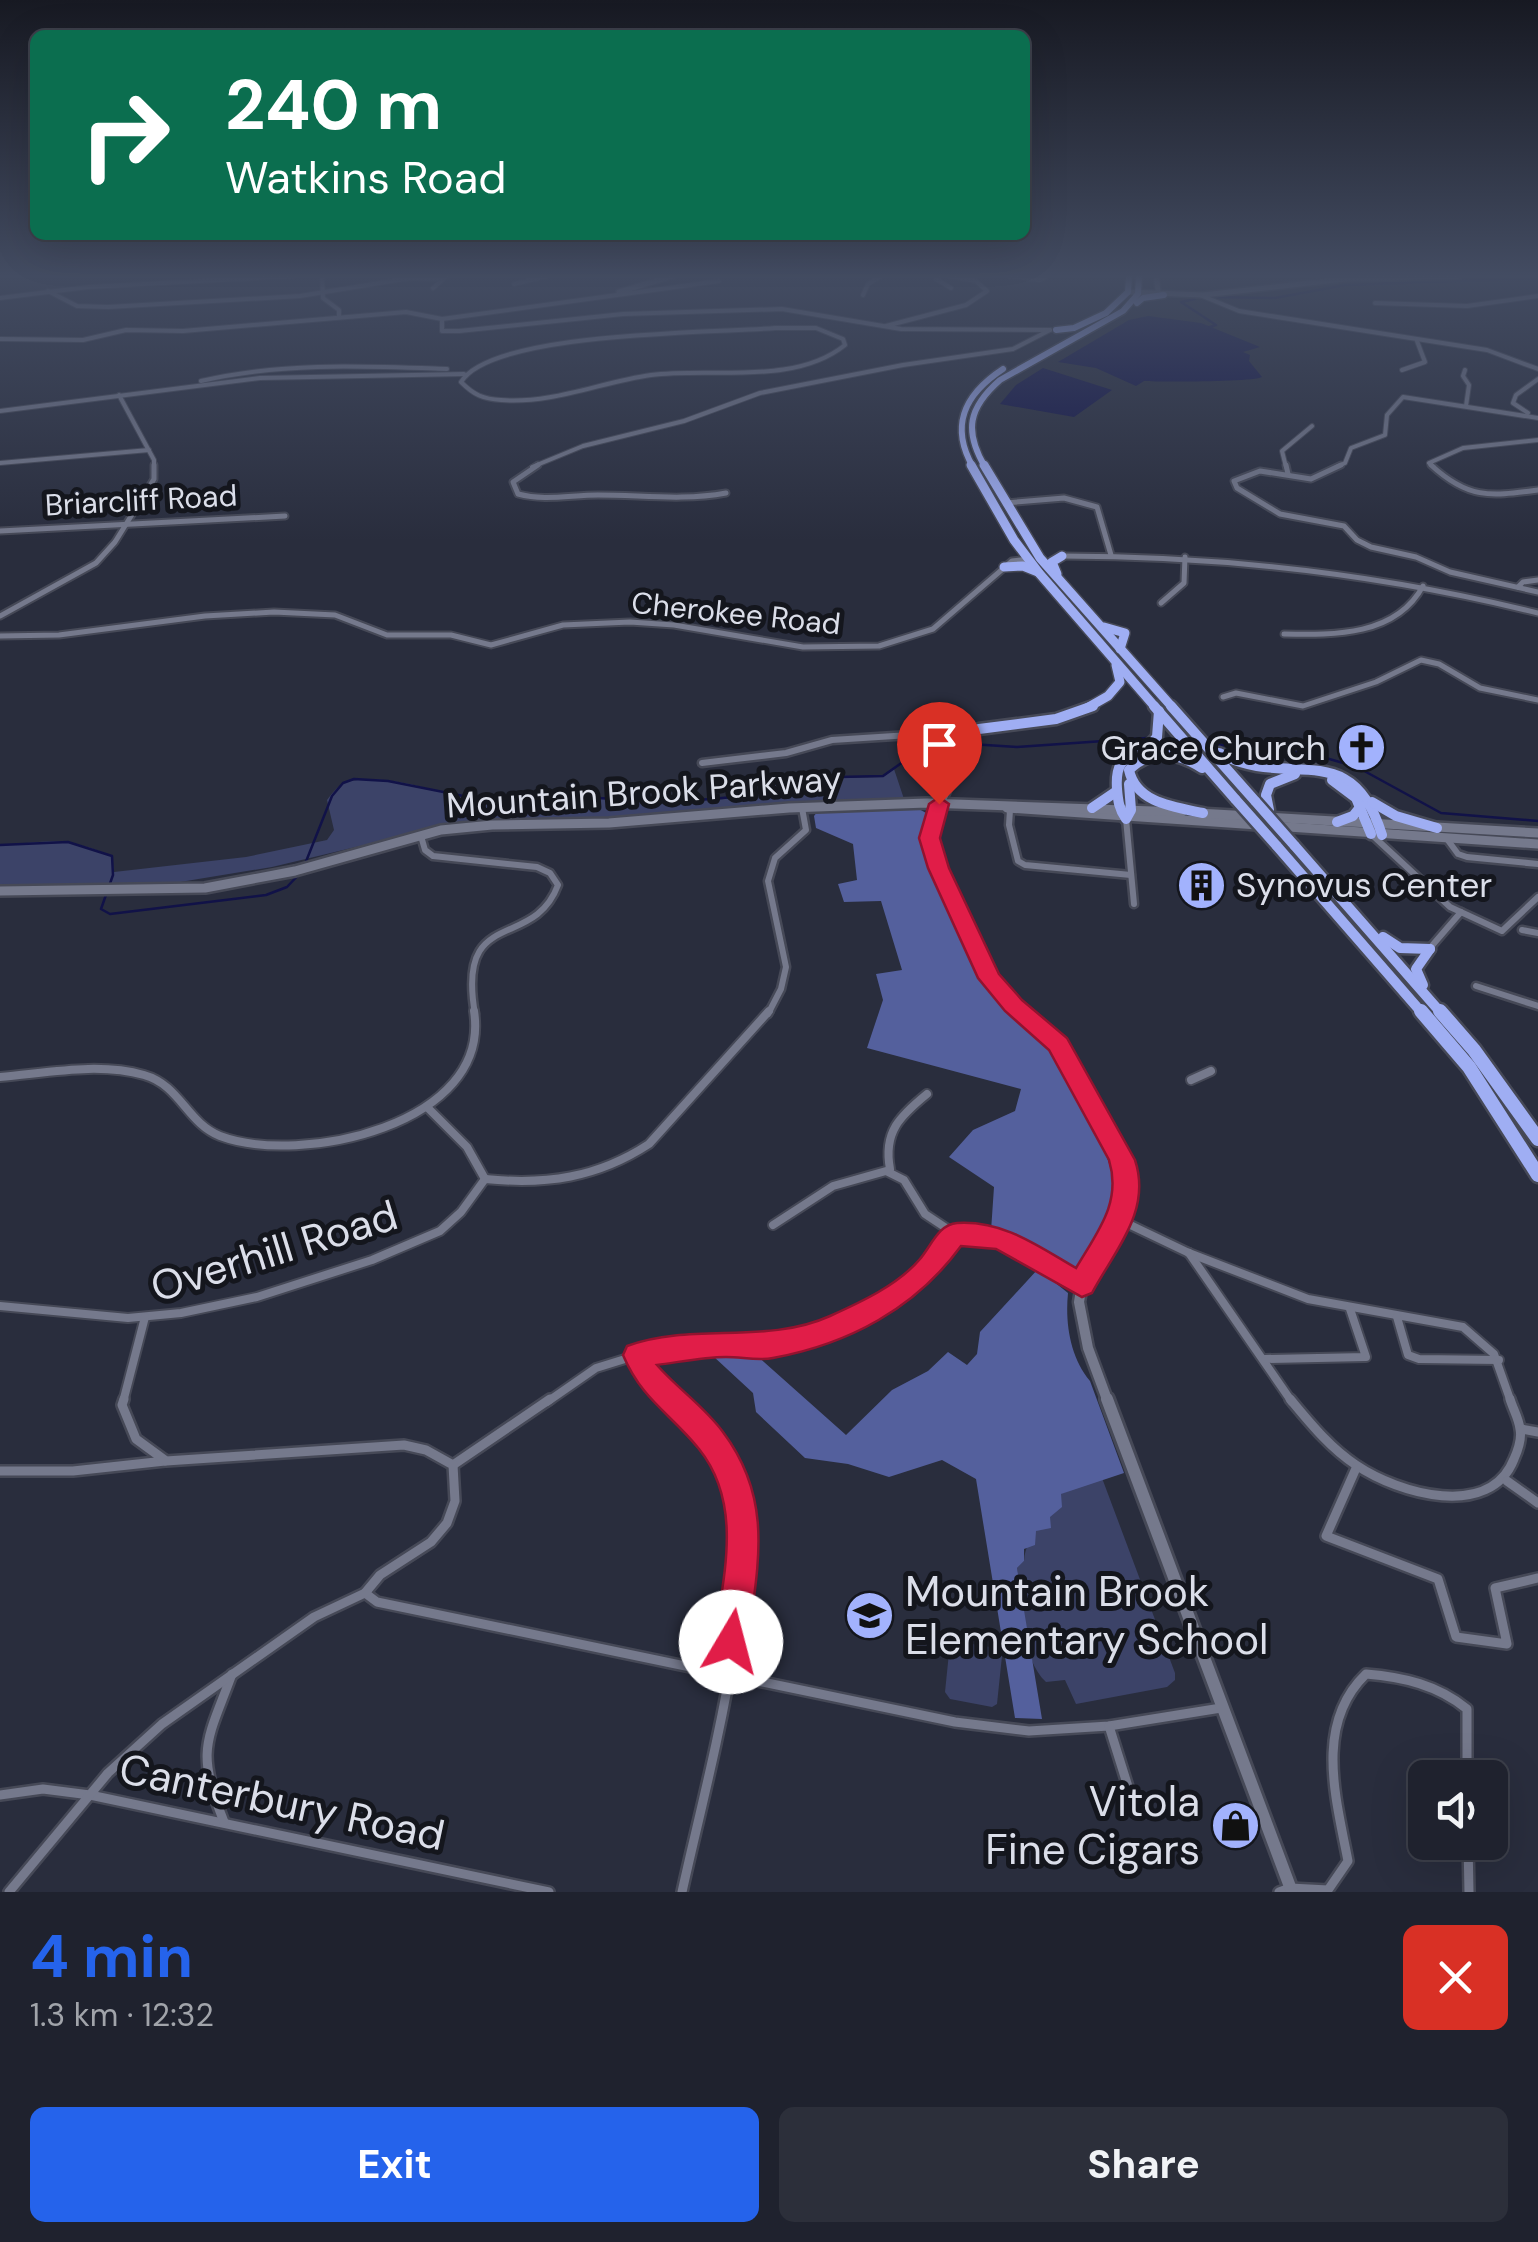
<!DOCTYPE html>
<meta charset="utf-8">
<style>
:root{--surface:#1f222e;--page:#2c2f3a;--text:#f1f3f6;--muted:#a1a4aa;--line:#3c3f4a;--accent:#2563eb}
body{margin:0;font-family:"DM Sans",sans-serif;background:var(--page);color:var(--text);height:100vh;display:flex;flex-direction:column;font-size:38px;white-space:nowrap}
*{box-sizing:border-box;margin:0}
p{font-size:32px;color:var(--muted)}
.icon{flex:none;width:55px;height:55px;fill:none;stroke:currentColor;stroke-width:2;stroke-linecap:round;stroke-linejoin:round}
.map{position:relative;height:1892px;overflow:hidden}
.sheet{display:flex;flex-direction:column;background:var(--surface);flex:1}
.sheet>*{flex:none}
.top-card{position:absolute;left:30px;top:30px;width:1000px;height:210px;border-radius:15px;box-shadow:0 10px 40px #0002,0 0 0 2px var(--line);background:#0b6e4f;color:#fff;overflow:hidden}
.controls{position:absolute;left:1408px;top:1760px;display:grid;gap:20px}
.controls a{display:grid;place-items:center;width:100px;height:100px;border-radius:15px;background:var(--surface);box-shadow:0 10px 40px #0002,0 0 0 2px var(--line);font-size:50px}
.pin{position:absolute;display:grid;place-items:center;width:85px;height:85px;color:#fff;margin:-102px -42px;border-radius:50% 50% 50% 0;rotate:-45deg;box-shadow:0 0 10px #0007}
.pin .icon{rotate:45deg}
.me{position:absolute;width:110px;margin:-55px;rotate:8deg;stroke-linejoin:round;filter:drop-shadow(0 0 8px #0008)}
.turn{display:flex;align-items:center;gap:35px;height:210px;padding:0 30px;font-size:45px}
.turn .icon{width:130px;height:130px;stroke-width:2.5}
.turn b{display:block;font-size:70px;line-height:85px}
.round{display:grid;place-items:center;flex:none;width:105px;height:105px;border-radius:15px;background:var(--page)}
.summary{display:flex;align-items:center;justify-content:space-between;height:170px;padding:0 30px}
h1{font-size:60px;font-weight:700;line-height:75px;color:var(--accent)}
.action{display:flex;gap:20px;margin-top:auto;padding:20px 30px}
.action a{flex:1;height:115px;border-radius:15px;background:var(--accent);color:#fff;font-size:40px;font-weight:700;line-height:115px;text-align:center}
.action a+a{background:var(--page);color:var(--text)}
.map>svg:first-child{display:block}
.green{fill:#3c4368}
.forest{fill:#54609d}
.water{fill:#111248}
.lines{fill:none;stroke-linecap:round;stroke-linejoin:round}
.stream{stroke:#111248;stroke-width:2.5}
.street-far4-casing{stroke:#464957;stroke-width:6}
.street-far3-casing{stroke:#464957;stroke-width:9}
.street-far2-casing{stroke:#464957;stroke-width:11}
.street-far1-casing{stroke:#464957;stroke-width:12}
.street-casing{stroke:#464957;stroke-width:14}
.secondary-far3-casing{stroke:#464957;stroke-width:8}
.secondary-far2-casing{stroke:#464957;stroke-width:14}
.secondary-far1-casing{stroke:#464957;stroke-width:15}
.secondary-casing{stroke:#464957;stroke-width:18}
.highway-far3-casing{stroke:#464957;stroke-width:9}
.highway-far2-casing{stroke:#464957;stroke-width:12}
.highway-far1-casing{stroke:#464957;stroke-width:15}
.highway-casing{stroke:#464957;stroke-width:19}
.street-far4{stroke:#75798c;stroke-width:4}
.street-far3{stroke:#75798c;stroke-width:5}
.street-far2{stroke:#75798c;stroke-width:6}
.street-far1{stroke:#75798c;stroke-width:8}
.street{stroke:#75798c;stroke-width:9}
.secondary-far3{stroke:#75798c;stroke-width:5}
.secondary-far2{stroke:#75798c;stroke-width:9}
.secondary-far1{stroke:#75798c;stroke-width:10}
.secondary{stroke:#75798c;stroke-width:12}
.highway-far3{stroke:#9faef3;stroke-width:6}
.highway-far2{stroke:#9faef3;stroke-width:9}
.highway-far1{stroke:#9faef3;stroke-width:10}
.highway{stroke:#9faef3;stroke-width:14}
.highway-bridge-casing{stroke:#464957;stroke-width:15;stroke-linecap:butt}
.highway-bridge{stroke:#9faef3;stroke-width:10}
.route{fill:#e11d48;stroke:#92132f;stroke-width:2.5}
.labels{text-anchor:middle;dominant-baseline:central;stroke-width:10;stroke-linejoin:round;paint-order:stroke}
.far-street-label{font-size:30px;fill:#dbdee9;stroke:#14161d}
.poi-label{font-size:35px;fill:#dbdee9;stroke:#14161d;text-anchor:end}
.street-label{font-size:35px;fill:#dbdee9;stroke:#14161d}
.near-street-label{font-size:42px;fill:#dbdee9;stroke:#14161d}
.near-poi-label{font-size:42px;fill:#dbdee9;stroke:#14161d;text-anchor:start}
</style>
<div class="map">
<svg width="1538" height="1892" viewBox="0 0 1538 1892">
<rect width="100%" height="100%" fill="#292d3d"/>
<!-- green -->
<g class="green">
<path d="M894,769L905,802L427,830L272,867L168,884L0,887V845C51,842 62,835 112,856L114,872L246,857L327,840L334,830L327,800C336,788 342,781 357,780C405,775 453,800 500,806C514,807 531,810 546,809C561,808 574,800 590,799C639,797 685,804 734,798L747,780L883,777Z"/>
<path d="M1102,1478L1175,1673V1680L1167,1687L1076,1704L1065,1680L1046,1682C1020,1658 1022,1602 1017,1568L1024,1561C1025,1536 1049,1519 1060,1494Z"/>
<path d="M955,1641L996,1648L1002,1656L997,1704L992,1707L950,1699L945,1692L950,1643Z"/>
</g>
<!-- forest -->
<g class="forest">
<path d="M874,808H917L928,814L923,833L925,849L979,975C996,1006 1024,1023 1049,1047C1071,1068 1117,1163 1114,1193C1112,1219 1088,1247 1076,1269L1065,1272L1023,1244L991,1231L994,1187L949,1157L973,1130L1015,1111L1021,1089L867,1048L883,1000L876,974L902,970L881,901L844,902L838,884L857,880L853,844L816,828L814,816L817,812Z"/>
<path d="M1038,1269L1068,1293C1065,1323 1070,1357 1090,1381L1124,1473L1061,1494L1062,1507L1050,1517L1051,1528L1036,1531L1035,1545L1024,1549V1561L1017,1568L1042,1719L1015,1718L976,1479L942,1460L889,1477L848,1464L805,1458L756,1412L753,1393L713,1356L754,1353L846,1435L892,1390L928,1371L948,1352L967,1365L977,1354L980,1332Z"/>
</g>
<!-- water -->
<g class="water">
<path d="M1148,316L1201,323L1260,347L1243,352L1250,355L1249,361L1262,377C1254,382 1159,382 1144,381L1136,386L1096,368L1058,362L1129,320Z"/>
<path d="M1043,368L1112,390L1074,417L1000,404L1016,385Z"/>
</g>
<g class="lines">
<!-- stream -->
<g class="stream">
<path d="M1212,297L1275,298L1345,285L1538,278"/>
<path d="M1195,299L1181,302L1216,325L1210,327"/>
<path d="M1161,739L1177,741"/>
<path d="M970,744L1017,747L1147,738"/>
<path d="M1213,744L1312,754L1357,767L1441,813L1538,821"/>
<path d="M0,845L68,842L112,856L113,875L101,909L110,914L266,895L287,887L302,871"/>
<path d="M305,864L332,796L343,783L354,779L388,781L529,809L597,798L674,802L734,797L746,779L883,776L917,752L959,744"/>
</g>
<defs>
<g id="street-far4">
<path d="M322,276L323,298L339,310V317"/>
<path d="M939,276L936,279L951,288"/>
<path d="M1009,276L1040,280L1047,276"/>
<path d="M514,284L547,276"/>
<path d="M433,288L447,276"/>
<path d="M48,291L77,306L108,307L300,296L410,278L443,279"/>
<path d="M863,295L868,284L881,276"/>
<path d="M1200,295L1239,311L1487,350L1538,369"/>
<path d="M0,298L88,287L294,276"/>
<path d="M1375,303L1467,306L1538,296"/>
<path d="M442,319V331H459L623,314L782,309L901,329L1050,330"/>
<path d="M886,326L966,305L987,291L976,281L949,276"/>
<path d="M775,328H816L843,339L845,345C794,386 712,367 651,375C601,382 553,404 501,400C483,399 474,395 461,382C492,331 715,333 775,328Z"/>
<path d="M0,339L83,340L126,330L183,331L406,312L442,319L719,281"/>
<path d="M1402,370L1425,362L1417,341"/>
<path d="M1465,370L1463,376L1469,385L1466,406"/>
<path d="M201,381C283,362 363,366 447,369"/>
<path d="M119,395L154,460V467"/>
<path d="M0,411L260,378L464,374"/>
<path d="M1528,413L1513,403L1516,395L1538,379"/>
<path d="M0,463L149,450"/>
<path d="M532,467L583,446L684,421L760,393L903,365L1013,349L1050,330"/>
<path d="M1286,467L1282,451L1312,426"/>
<path d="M1336,467L1345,463L1351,448L1385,435L1387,415L1403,397L1538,418"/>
<path d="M1434,467L1429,463L1463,448L1538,440"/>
</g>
<g id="street-far3">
<path d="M538,465L513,482L518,494C544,501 571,495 598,495C642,495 683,501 726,493"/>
<path d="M1286,465L1288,474"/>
<path d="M1341,465L1311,479L1260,471L1234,481L1237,488L1280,514L1344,526L1357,540L1371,547L1416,557L1450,572L1538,592"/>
<path d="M1431,465C1469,500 1491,496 1538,490"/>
<path d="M1005,503L1064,498L1097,507L1111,555"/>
<path d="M0,531L285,516"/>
<path d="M1062,556C1224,556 1380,574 1538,613"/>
<path d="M1518,587L1523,582L1538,580"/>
<path d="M1161,603L1184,583L1185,557"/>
<path d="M0,616L96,563L115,542L154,479V465"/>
<path d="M1284,634C1335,635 1396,636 1423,586"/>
<path d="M0,636L59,635L205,616L274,612L335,615L387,635H451L491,645L563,625L630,622L674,625L803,647L879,646L933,629L1012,561L1028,559"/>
<path d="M1223,697L1236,693L1303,706L1376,682L1421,660L1439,664L1480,688L1538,700"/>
</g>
<g id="street-far2">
<path d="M702,763L786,753L832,740L972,731"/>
<path d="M1010,810L1009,825L1018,861L1025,865L1131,875"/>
<path d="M1126,819L1134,904"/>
<path d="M1371,834L1450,907L1502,931L1538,897"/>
<path d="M421,836L425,850L433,856L537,867L550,873L558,885C533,952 456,905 475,1014"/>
<path d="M1447,839L1458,854L1467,857L1538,864"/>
<path d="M1522,930L1538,933"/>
<path d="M1430,948L1461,912"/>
<path d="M1476,986L1538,1006"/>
<path d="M768,1014L781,989L786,967L768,881L775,858L806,830L802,808"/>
</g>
<g id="street-far1">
<path d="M0,1077C47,1073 98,1062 144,1075C180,1085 187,1123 220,1136C300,1166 492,1125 474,1011"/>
<path d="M1191,1080L1211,1071"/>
<path d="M428,1108L467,1147L485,1179"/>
<path d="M890,1169C883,1132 900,1116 927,1094"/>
<path d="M485,1179C546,1185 597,1178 649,1144L769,1011"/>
<path d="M1122,1221L1189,1253"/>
<path d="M773,1225L833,1186L886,1171L904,1180L925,1214L955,1234"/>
<path d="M1189,1253L1308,1299L1463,1327L1494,1354L1511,1402"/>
<path d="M1189,1253L1292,1402"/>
<path d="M0,1306L128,1318L181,1313L257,1297L372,1260L440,1231L461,1212L485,1179"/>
<path d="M1397,1317L1408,1355L1419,1359L1499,1360"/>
<path d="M638,1355L653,1380L673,1402"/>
<path d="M1265,1359L1366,1357L1350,1309"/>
<path d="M123,1402L145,1317"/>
<path d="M547,1402L596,1368L638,1355L723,1344L770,1346L834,1328L904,1291L928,1270L955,1234L1000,1238L1081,1285"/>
</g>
<g id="street">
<path d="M670,1399C696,1423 725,1448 736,1483C764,1579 704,1790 682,1892"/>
<path d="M1290,1399C1310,1423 1330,1448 1356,1465C1399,1494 1490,1520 1514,1459C1518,1450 1522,1438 1520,1429C1519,1419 1513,1409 1510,1399"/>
<path d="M1521,1429L1538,1432"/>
<path d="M453,1465L550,1399"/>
<path d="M1357,1466L1326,1536L1438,1579L1456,1637L1507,1644L1495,1588L1538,1578"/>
<path d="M0,1471H73L165,1461"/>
<path d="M1507,1481L1538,1503"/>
<path d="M365,1593L377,1602L955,1722L1029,1731L1109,1726L1221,1708"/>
<path d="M1109,1726L1130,1793"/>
<path d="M0,1795L43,1789L90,1795L549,1892"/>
<path d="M224,1822C195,1749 207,1742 232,1674"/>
<path d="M1468,1842L1469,1892"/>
<path d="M9,1892L108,1773L162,1724L314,1617L365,1593L380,1575L431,1542L447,1523L455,1501L453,1465L426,1450L404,1445L166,1461L136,1439L122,1405L124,1399"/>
<path d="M1279,1892L1290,1888L1328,1890L1348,1861C1336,1798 1314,1724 1366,1674C1403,1677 1438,1685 1467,1709V1778"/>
</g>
<g id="secondary-far3">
<path d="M1156,276L1158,290"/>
<path d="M619,292L672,276"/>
<path d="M1128,292L1203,295L1344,279L1459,276"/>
</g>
<g id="secondary-far2">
<path d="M979,729L967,737L930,829L938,868L989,978L1022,1014"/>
<path d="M1007,808L1538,844"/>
<path d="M1198,813L1538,833"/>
<path d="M0,891L205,888L295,871L441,830L492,825L609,823L789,808L927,803L1182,812"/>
</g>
<path id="secondary-far1" d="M1019,1011L1058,1044L1122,1160L1125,1204L1082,1284L1079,1302L1088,1348L1108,1402"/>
<path id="secondary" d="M1107,1399L1292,1892"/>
<g id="highway-far3">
<path d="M1137,303L1143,298L1164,295"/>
<path d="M1107,312L1128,292L1129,276"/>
<path d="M1056,330L1074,328L1106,313"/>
<path d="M973,467C949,425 965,394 1003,369"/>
<path d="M985,467C964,431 968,408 1000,380L1123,311L1138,294L1139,276"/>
</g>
<g id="highway-far2">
<path d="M971,465L1014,540L1039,573L1156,708"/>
<path d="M984,465L1040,558L1173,708"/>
<path d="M1004,567L1023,566L1038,572"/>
<path d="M1057,574L1052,562L1062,556"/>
<path d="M1104,627L1125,633L1120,649"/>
<path d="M1087,708L1108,696L1120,682L1116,665"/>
</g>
<g id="highway-far1">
<path d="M1154,706L1236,800"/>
<path d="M1171,706L1256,802"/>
<path d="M979,729L1056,719L1093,706"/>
<path d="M1219,753C1288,791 1351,734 1382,835"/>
<path d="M1202,768C1177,752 1151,748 1129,770C1136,803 1174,807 1203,813"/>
<path d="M1332,780L1356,798L1371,834"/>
<path d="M1129,784L1131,810L1126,819C1119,809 1118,801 1117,789C1114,748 1138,761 1157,737L1159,711"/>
<path d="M1372,802L1396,816L1437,828"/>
<path d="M1092,808L1117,791"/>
<path d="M1269,810L1266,795L1270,784L1295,774"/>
<path d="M1337,822L1353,816L1361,806"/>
<path d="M1276,845L1423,1014"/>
<path d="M1294,845L1442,1014"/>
<path d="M1383,937L1400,948L1430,949"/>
<path d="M1423,985L1416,969L1430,949"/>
</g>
<g id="highway">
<path d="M1421,1011L1469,1067L1538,1175"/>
<path d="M1440,1011L1474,1050L1538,1139"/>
</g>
</defs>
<!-- street-far4 casing -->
<use href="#street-far4" class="street-far4-casing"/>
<!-- street-far3 casing -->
<use href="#street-far3" class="street-far3-casing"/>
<!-- street-far2 casing -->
<use href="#street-far2" class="street-far2-casing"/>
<!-- street-far1 casing -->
<use href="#street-far1" class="street-far1-casing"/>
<!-- street casing -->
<use href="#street" class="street-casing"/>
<!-- secondary-far3 casing -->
<use href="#secondary-far3" class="secondary-far3-casing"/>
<!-- secondary-far2 casing -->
<use href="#secondary-far2" class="secondary-far2-casing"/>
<!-- secondary-far1 casing -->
<use href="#secondary-far1" class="secondary-far1-casing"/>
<!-- secondary casing -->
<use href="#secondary" class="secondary-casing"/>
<!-- highway-far3 casing -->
<use href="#highway-far3" class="highway-far3-casing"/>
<!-- highway-far2 casing -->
<use href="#highway-far2" class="highway-far2-casing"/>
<!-- highway-far1 casing -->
<use href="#highway-far1" class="highway-far1-casing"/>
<!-- highway casing -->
<use href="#highway" class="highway-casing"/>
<!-- street-far4 -->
<use href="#street-far4" class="street-far4"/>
<!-- street-far3 -->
<use href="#street-far3" class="street-far3"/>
<!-- street-far2 -->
<use href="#street-far2" class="street-far2"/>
<!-- street-far1 -->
<use href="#street-far1" class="street-far1"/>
<!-- street -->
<use href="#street" class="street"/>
<!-- secondary-far3 -->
<use href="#secondary-far3" class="secondary-far3"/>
<!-- secondary-far2 -->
<use href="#secondary-far2" class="secondary-far2"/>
<!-- secondary-far1 -->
<use href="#secondary-far1" class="secondary-far1"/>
<!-- secondary -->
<use href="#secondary" class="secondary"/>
<!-- highway-far3 -->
<use href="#highway-far3" class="highway-far3"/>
<!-- highway-far2 -->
<use href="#highway-far2" class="highway-far2"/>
<!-- highway-far1 -->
<use href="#highway-far1" class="highway-far1"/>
<!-- highway -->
<use href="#highway" class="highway"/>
<defs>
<g id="highway-bridge">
<path d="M1236,800L1276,845"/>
<path d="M1256,802L1294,845"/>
</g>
</defs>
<!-- highway-bridge casing -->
<use href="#highway-bridge" class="highway-bridge-casing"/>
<!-- highway-bridge -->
<use href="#highway-bridge" class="highway-bridge"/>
</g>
<!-- sky -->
<linearGradient id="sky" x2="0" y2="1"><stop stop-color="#171922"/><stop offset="0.51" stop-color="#434c62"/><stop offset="1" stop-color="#434c62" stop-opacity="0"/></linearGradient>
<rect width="1538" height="541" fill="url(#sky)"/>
<!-- route -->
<path class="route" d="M939,797L949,804L940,838L949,868L999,974L1022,1000L1067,1038L1135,1160C1152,1211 1115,1250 1092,1293L1082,1297L996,1249L961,1246C916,1308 849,1344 773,1358C758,1361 742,1357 726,1357C704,1357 680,1362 657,1365C677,1388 705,1407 723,1432C774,1500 758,1564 748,1642L743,1654L731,1659L719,1654L714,1642C723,1578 744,1505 699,1449C670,1413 642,1400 623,1355L627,1346C693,1322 766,1345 830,1316C861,1302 898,1285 920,1259C931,1246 939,1224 957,1223C1003,1220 1038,1246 1076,1268C1097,1232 1122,1203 1109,1160L1049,1050L1005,1011L978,978L928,868L919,838L929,804Z"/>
<!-- icons -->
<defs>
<symbol id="church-disc" viewBox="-11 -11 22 22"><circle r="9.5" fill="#a2b2fd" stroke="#14161d"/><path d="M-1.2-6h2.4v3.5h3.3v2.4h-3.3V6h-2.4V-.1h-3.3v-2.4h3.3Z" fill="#111"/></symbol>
<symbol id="building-disc" viewBox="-11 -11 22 22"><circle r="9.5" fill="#a2b2fd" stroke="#14161d"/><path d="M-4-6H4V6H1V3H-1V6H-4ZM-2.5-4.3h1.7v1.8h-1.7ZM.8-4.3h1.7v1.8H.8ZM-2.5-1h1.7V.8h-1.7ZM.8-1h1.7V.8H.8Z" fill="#111"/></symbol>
<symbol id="school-disc" viewBox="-11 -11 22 22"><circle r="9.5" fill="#a2b2fd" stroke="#14161d"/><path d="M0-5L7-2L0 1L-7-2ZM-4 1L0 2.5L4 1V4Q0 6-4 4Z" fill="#111"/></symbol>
<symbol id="shop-disc" viewBox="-11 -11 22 22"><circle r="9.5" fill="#a2b2fd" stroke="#14161d"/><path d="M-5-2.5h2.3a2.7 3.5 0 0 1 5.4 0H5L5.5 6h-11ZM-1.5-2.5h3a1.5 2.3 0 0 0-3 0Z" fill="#111"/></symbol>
</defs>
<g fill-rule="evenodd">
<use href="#church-disc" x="1334" y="720" width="55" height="55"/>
<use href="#building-disc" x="1174" y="858" width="55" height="55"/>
<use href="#school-disc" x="842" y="1588" width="55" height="55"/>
<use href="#shop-disc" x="1208" y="1798" width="55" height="55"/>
</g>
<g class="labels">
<!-- far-street labels -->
<g class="far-street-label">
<text transform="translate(141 500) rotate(-3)">Briarcliff Road</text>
<text transform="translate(736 613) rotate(6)">Cherokee Road</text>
</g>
<!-- poi labels -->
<g class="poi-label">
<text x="1326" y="748">Grace Church</text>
<text x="1236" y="885" text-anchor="start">Synovus Center</text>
</g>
<!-- street labels -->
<g class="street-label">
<text transform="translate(644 792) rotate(-4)">Mountain Brook Parkway</text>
</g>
<!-- near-street labels -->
<g class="near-street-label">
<text transform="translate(274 1251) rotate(-17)">Overhill Road</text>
<text transform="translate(282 1802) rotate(12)">Canterbury Road</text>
</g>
<!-- near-poi labels -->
<g class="near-poi-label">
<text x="905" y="1591">Mountain Brook<tspan x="905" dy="48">Elementary School</tspan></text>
<text x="1200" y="1801" text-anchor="end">Vitola<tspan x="1200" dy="48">Fine Cigars</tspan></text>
</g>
</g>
</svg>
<div class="controls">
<a><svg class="icon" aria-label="sound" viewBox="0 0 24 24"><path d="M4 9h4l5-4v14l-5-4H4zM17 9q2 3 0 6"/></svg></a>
</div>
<div class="pin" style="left:939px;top:804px;background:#d93025"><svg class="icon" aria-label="arrive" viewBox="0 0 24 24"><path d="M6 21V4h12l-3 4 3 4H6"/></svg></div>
<svg class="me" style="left:731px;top:1642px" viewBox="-20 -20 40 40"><circle r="19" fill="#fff"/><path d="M0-13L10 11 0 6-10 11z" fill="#e11d48"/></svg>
<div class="top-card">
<div class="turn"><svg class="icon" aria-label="right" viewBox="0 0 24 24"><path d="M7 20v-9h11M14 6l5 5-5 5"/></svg><div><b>240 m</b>Watkins Road</div></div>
</div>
</div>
<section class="sheet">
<div class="summary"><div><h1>4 min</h1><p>1.3 km · 12:32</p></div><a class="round" style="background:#d93025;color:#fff"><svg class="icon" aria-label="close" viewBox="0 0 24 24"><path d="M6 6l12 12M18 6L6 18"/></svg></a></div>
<div class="action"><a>Exit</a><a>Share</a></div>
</section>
